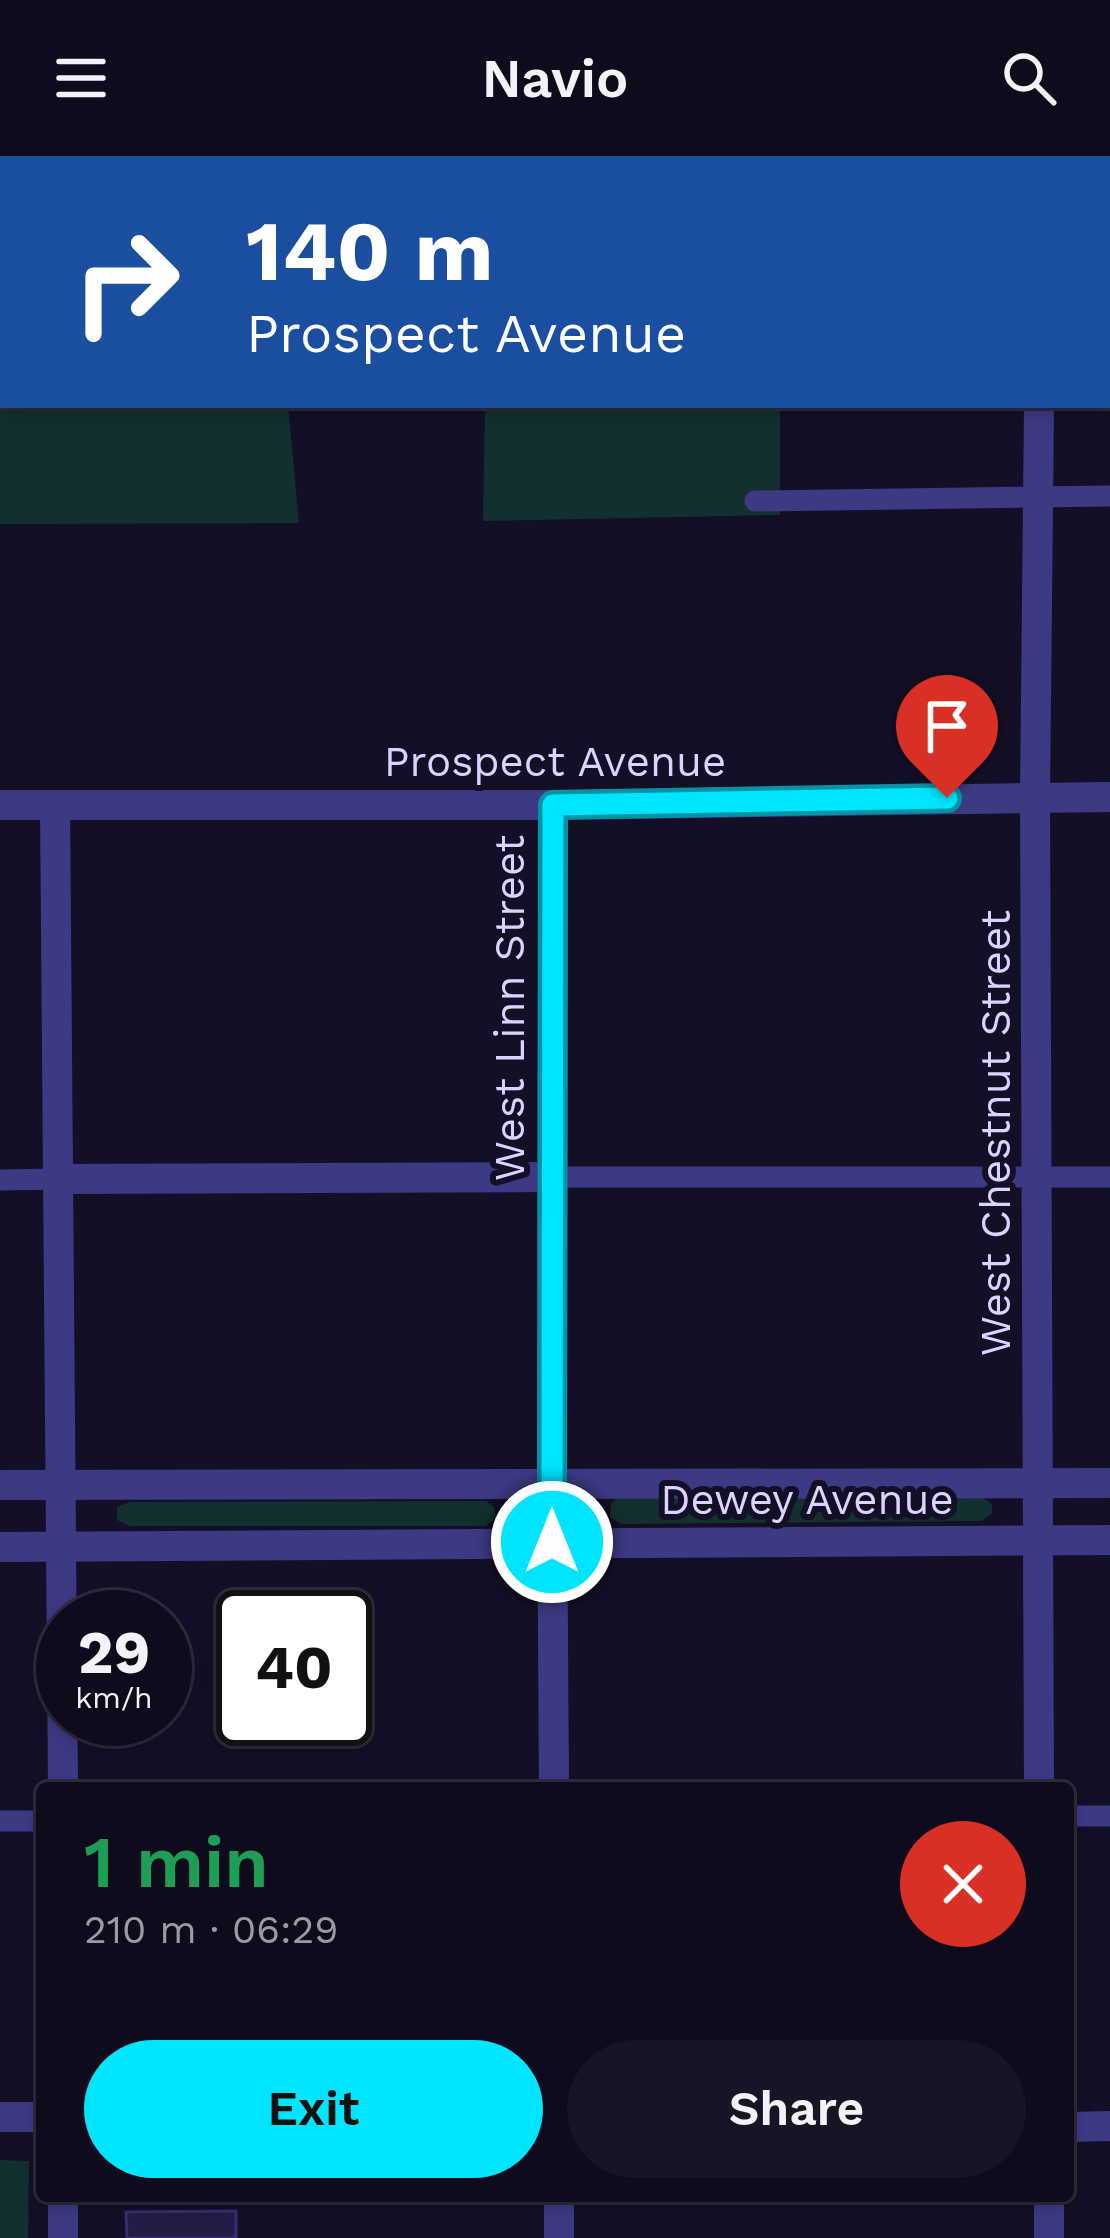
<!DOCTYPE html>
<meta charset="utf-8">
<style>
:root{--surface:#0e0b1c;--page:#171425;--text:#f1f3f6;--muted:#9b9ba3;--line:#2e2b3b;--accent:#00e5ff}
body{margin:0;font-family:"Work Sans",sans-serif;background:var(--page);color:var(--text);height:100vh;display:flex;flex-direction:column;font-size:45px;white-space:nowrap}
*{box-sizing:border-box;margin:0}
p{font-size:39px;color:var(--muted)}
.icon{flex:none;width:66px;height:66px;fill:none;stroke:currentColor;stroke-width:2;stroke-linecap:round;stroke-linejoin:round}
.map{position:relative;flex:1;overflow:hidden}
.side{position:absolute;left:36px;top:1626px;width:1038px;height:420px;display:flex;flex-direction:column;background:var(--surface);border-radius:12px;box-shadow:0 6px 18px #0003,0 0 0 3px var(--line)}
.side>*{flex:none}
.top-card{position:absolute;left:0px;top:0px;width:1110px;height:252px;box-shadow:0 6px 18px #0003,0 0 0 3px var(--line);background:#1a4fa0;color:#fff;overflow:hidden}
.speed{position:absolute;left:36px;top:1434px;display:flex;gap:24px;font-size:60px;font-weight:700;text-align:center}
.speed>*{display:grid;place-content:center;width:156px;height:156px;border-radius:50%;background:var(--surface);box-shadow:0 6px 18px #0003,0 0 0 3px var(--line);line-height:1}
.speed small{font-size:30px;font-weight:400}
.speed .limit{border:6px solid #111;border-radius:18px;background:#fff;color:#111}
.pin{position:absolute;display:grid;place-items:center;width:102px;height:102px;color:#fff;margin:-123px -51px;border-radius:50% 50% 50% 0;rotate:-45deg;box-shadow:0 0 12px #0007}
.pin .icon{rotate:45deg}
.me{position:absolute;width:132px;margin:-66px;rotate:0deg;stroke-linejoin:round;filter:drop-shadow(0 0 9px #0008)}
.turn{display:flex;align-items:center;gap:42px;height:252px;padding:0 48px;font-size:54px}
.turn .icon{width:156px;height:156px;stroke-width:2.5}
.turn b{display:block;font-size:84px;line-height:102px}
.round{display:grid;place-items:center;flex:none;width:126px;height:126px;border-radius:63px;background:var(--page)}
.head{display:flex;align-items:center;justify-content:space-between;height:204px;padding:0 48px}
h1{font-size:72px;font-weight:600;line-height:90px;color:#1e9e55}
.action{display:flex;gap:24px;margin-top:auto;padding:24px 48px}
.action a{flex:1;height:138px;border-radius:72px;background:var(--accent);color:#111;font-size:48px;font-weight:600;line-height:138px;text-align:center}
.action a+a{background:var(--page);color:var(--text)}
header{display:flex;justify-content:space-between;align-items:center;height:156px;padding:0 48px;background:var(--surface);font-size:54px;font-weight:600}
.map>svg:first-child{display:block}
.green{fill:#12302f}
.building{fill:#241b47;stroke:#3b2d73;stroke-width:3}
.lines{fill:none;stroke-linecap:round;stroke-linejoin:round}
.service{stroke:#3d3a85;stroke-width:21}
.minor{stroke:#3d3a85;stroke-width:30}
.tertiary{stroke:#3d3a85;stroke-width:30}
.route-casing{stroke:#0095a6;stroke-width:30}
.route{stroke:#00e5ff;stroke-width:21}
.labels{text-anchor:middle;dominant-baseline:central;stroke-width:12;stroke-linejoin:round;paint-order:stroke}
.street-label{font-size:42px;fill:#d9d4ff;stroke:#130f26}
</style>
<header><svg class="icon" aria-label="menu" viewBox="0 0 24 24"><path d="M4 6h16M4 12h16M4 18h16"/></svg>Navio<svg class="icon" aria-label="search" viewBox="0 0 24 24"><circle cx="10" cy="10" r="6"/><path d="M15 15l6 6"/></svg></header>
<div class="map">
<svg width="1110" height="2082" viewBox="0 0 1110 2082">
<rect width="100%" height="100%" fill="#130f26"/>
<!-- green -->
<g class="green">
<path d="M0,0H601V3H3V249H288L299,367L0,368Z"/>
<path d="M485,249H780V359L483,365Z"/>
<path d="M619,1340H981L992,1348V1357L982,1365L621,1368L610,1361L611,1348Z"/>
<path d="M486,1345L494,1351L496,1362L486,1370H129L117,1364V1351L130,1346Z"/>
<path d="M0,2004L29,2005L28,2082H0Z"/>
</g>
<!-- building -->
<path class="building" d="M236,2055V2082H127L126,2056Z"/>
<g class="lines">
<!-- service -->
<g class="service">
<path d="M755,345L1110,340"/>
<path d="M549,1021H1110"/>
<path d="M0,1024L59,1023"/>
<path d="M1068,1660H1110"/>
<path d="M0,1665H42"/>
</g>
<!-- minor -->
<g class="minor">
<path d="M1039,0V3"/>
<path d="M1107,39H1110"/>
<path d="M0,649H553L1110,641"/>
<path d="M55,649L63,1632"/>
<path d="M59,1023L549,1021"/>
<path d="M552,1328L553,649"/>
<path d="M1039,1632L1035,640L1039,249"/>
<path d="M0,1961H42"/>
<path d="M1068,1971L1110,1970"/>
<path d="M63,2040V2082"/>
<path d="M1049,2082V2040"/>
</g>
<!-- tertiary -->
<g class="tertiary">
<path d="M552,1328L554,1632"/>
<path d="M0,1329L1110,1327"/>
<path d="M0,1391L1110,1384"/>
<path d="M559,2040V2082"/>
</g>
</g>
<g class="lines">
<defs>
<path id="route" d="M552,1386L553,649L947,642"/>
</defs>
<!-- route casing -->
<use href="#route" class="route-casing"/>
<!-- route -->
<use href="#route" class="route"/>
</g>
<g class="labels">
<!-- street labels -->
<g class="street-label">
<text x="555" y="605">Prospect Avenue</text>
<text transform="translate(509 852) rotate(-90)">West Linn Street</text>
<text transform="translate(995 977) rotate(-90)">West Chestnut Street</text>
<text x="807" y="1343">Dewey Avenue</text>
</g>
</g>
</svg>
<div class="speed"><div>29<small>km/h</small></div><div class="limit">40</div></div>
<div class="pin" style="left:947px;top:642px;background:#d93025"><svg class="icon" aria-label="arrive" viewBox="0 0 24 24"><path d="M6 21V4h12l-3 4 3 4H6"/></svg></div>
<svg class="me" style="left:552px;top:1386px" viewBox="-20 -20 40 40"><circle r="17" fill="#00e5ff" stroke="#fff" stroke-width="3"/><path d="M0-11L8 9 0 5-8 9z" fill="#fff"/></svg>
<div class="top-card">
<div class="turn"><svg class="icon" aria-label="right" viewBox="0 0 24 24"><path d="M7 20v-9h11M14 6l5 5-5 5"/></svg><div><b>140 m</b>Prospect Avenue</div></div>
</div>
<section class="side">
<div class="head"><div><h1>1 min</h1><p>210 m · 06:29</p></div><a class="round" style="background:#d93025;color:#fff"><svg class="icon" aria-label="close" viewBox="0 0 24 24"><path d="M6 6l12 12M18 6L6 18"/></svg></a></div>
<div class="action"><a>Exit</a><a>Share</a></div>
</section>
</div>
